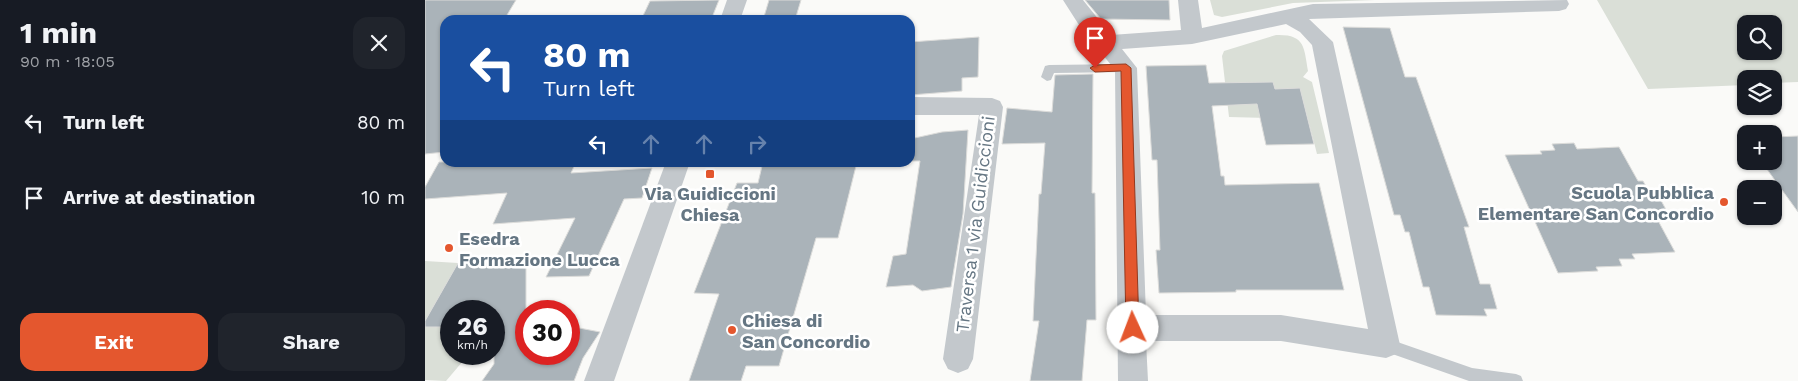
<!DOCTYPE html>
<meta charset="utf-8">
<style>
:root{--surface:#171b24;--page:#20242c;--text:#f1f3f6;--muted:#9ea1a6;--accent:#e4572e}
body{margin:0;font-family:"Work Sans",sans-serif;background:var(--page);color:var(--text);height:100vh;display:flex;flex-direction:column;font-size:19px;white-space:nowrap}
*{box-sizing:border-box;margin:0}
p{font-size:16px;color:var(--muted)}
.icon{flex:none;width:28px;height:28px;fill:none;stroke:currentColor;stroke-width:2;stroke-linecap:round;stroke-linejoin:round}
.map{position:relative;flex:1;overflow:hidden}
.drawer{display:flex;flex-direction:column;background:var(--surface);width:425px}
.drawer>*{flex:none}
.guide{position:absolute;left:15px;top:15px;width:475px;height:152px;border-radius:15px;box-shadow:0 1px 4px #0004;background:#1a4fa0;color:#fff;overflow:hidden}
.controls{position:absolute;left:1312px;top:15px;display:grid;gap:10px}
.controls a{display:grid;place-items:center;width:45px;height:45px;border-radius:10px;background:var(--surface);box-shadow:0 1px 4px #0004;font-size:25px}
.speed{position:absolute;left:15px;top:300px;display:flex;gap:10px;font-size:25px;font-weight:700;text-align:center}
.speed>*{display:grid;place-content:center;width:65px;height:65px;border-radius:50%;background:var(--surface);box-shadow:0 1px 4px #0004;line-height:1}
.speed small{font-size:12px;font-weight:400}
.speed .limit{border:8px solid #d22;background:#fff;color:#111}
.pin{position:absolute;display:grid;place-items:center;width:42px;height:42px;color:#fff;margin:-51px -21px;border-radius:50% 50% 50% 0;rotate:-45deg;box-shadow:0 0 5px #0007}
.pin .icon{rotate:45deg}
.me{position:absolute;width:55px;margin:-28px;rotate:358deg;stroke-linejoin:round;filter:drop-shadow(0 0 4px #0008)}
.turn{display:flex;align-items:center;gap:18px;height:105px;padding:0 20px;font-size:22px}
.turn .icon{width:65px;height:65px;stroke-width:2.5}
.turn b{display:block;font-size:35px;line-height:42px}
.lanes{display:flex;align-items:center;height:48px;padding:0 20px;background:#0003;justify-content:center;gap:25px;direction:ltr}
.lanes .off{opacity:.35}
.round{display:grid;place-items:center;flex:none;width:52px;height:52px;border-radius:15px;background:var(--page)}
.overview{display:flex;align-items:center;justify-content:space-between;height:85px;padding:0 20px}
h1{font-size:30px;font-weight:700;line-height:38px}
.button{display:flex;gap:10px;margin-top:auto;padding:10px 20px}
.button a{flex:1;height:58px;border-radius:15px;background:var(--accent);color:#fff;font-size:20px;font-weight:700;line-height:58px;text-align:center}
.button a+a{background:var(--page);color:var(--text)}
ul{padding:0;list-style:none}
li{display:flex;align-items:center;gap:15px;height:75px;padding:0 20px}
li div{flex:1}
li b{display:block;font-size:19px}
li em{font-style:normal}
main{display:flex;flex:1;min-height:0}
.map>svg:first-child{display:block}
.green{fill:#dadfd7;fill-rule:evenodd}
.building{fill:#aab3b9;stroke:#dcdcda}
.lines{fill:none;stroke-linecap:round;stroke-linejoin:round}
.service{fill:#c3c8cc;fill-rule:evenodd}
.minor{fill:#c3c8cc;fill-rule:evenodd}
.route{fill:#e4572e;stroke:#94391e}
.poi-dot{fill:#e4572e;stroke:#fff;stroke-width:2}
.labels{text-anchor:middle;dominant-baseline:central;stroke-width:5;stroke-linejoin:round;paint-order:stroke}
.poi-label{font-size:18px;font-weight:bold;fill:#657683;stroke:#fff;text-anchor:start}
.street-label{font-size:18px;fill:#657683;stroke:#fff}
</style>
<main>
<section class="drawer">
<div class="overview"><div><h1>1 min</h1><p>90 m · 18:05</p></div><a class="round"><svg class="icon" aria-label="close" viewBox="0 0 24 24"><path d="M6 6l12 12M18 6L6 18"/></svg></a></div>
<ul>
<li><svg class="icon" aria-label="left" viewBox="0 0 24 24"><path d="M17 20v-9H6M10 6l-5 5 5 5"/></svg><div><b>Turn left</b></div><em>80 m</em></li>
<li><svg class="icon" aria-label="arrive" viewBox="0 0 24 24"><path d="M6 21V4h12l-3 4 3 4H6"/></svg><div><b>Arrive at destination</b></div><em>10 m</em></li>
</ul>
<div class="button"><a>Exit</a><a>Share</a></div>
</section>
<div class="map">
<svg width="1373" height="381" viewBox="0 0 1373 381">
<rect width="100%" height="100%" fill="#fafaf8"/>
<!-- green -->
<g class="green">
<path d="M785,0H950L868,3L797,17L789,15Z"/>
<path d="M1172,0H1373V82L1349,83V79H1321V85L1223,89ZM1321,24H1349V51H1321Z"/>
<path d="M851,35C880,34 879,47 883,71L878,77L887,82L904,153L892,154L875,88L850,89L848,82L807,83L840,104L843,118L804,117L797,56L799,51Z"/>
<path d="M0,261L33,263L0,321Z"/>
<path d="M0,327H26V354H44L21,381L0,380Z"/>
</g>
<!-- building -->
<g class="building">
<path d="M0,0H91L79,20H20V152L0,154Z"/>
<path d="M294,0L286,20H216L225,1Z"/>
<path d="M344,0H376L370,20H338Z"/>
<path d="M660,0H744L745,20L676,19Z"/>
<path d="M918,27L965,28L980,77H991L1044,227H1039L1055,284H1065L1072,309H1059L1062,316L1011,315L1004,287H998L984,232H980L975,215H969Z"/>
<path d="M554,37L553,77L537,78V91L485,95V42Z"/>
<path d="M781,65L784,83L848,82L850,89L875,88L889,144L841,145L832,104L787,106L796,176H799L800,185L894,183L919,290H811V292L734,293L731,250H735L732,160H727L721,66Z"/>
<path d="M668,74L667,193H670L671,320H662L657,381H605L614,321H608L614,194H616L620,143L577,144L582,108L627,112L630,75Z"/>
<path d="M543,130L538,214L526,287L497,291L488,285L461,287L468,256L481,254L495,161H485V139L517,132Z"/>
<path d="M1373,136V212L1336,161H1349V137Z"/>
<path d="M1149,143L1152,149L1194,147L1213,181H1218L1226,195H1233L1244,215H1230L1250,252L1207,254L1210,259H1194L1197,266L1171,267L1173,271L1133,273L1080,155L1117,154L1115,151L1130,150L1127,144Z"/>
<path d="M14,162H151L146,173L227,168L217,198L199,199L164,276L121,277L150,218L68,224L82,193L0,199V187Z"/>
<path d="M338,162H432L413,238H391L354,366H321L316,381H264L294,294L269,293L312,183H333Z"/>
<path d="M33,263H101V354H144V326L175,332L158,358L149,381H57L69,364V311H26V327H0V321Z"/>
</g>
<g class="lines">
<!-- service -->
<g class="service">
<path d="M701,64L707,68L701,72L629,73L626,80L622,81L616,77L620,66L624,65Z"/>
<path d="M173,162H191L185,167L175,165Z"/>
<path d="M961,338L1047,368L1091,374L1096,376L1098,381H1044L956,350L954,345L956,340Z"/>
</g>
<!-- minor -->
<g class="minor">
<path d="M302,0H322L315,20H295Z"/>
<path d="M638,0H658L686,35L756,30L753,0H773L777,28L888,4L1142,0L1144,4L1141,9L1134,11L884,19L908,42L975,345L971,354L961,358L856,341H721L723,381H693L690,70L654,25ZM861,24L875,32L887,45L943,329L856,315H721L712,68L697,49L767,44Z"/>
<path d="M485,97L567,98L575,101L578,107L548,359L543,369L533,373L523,369L518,359L554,115H485Z"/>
<path d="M241,162H265L189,381H159Z"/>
</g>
</g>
<!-- route -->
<path class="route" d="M701,64L706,68L714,328L712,332L708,334L703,332L701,328L696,71L670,72L665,68L670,65Z"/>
<!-- markers -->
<g class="poi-dot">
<rect x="280" y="169" width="10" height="10" rx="2.5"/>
<circle cx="1299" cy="202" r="5"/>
<circle cx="24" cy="248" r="5"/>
<circle cx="307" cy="330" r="5"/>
</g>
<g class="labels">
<!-- poi labels -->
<g class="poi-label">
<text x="1289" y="192" text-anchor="end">Scuola Pubblica<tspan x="1289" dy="21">Elementare San Concordio</tspan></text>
<text x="285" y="193" text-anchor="middle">Via Guidiccioni<tspan x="285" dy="21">Chiesa</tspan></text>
<text x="34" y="238">Esedra<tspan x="34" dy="21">Formazione Lucca</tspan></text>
<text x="317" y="320">Chiesa di<tspan x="317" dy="21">San Concordio</tspan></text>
</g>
<!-- street labels -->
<g class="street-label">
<text transform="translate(550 224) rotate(-83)">Traversa 1 via Guidiccioni</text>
</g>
</g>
</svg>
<div class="controls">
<a><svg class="icon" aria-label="search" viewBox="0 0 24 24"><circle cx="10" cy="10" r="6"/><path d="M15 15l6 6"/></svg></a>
<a><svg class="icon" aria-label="layers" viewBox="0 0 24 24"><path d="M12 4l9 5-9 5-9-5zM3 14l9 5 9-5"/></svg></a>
<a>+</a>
<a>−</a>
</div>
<div class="speed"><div>26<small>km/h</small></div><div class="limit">30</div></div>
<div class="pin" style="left:670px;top:68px;background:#d93025"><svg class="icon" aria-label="arrive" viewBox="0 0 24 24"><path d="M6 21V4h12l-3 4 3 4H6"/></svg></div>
<svg class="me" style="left:708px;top:328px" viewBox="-20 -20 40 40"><circle r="19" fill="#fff"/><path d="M0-13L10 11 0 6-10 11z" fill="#e4572e"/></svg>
<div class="guide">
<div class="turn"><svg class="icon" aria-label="left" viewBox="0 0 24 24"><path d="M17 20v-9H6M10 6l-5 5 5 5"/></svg><div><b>80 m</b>Turn left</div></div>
<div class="lanes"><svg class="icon" aria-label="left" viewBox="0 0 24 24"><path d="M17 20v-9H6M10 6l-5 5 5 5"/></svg><svg class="icon off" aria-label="ahead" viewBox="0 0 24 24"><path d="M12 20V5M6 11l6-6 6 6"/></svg><svg class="icon off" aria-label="ahead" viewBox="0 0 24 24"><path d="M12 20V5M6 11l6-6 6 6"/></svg><svg class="icon off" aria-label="right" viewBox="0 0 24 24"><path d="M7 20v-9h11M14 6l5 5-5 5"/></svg></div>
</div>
</div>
</main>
